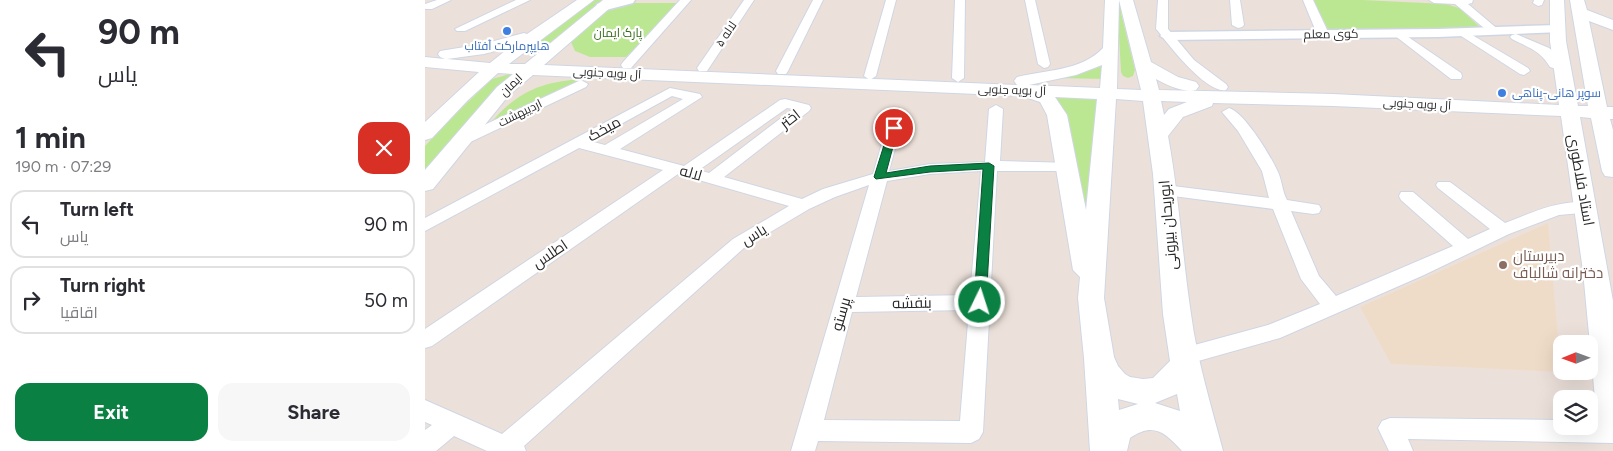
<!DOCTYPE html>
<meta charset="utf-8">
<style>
:root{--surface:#fff;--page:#f7f7f7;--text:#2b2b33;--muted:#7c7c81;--line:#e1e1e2;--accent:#0b8043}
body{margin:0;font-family:Figtree,Cairo,sans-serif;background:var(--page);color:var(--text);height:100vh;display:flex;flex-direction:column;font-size:19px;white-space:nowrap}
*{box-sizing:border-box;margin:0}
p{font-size:16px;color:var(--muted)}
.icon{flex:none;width:28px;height:28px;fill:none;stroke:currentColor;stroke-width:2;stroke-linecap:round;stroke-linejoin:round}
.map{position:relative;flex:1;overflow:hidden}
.side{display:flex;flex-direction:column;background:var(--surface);width:425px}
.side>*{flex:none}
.hud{background:#fff;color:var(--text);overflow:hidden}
.needle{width:32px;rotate:269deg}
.buttons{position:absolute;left:1128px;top:335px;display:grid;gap:10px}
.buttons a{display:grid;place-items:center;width:45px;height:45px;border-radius:10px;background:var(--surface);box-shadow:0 5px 20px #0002;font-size:25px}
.pin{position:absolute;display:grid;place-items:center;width:42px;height:42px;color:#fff;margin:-21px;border:2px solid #fff;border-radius:50%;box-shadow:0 1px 5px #0007}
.me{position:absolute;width:55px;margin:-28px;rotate:4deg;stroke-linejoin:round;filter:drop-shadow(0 0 4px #0008)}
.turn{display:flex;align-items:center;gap:18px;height:105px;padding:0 15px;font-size:22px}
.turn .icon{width:65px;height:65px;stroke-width:2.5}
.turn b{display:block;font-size:35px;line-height:42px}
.round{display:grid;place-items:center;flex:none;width:52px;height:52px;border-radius:15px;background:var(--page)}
.overview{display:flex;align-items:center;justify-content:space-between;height:85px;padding:0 15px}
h1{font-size:30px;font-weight:700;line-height:38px}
.primary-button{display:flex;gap:10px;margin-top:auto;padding:10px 15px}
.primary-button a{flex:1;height:58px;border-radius:15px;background:var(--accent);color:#fff;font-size:20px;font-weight:700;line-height:58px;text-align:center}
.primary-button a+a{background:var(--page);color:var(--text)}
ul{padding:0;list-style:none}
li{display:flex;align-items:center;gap:15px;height:68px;margin:0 10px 8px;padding:0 5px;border:2px solid var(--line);border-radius:15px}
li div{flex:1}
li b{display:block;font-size:19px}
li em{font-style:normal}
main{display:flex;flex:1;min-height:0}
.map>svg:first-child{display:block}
.education{fill:#efdcc8}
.green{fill:#bce792}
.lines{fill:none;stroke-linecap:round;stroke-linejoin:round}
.minor-casing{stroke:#cfd6e3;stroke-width:2}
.tertiary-casing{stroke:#cfd6e3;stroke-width:3}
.secondary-casing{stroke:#cfd6e3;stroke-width:2}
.minor{fill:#fff;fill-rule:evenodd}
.tertiary{fill:#fff;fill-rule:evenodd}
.secondary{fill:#fff;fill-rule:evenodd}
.route{fill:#0b8043;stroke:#07532c}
.shop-dot{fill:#3f7fe0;stroke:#fff;stroke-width:2}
.education-dot{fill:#8d6e63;stroke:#fff;stroke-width:2}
.labels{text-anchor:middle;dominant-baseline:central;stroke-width:4.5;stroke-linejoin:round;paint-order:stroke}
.far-park-label{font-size:12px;fill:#346a15;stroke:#fff}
.far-street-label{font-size:12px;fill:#292929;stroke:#fff}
.far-shop-label{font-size:12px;fill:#366cbe;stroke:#fff}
.street-label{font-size:15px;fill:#292929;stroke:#fff}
.education-label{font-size:15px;fill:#785e54;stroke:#fff;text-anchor:start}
</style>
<main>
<section class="side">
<div class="hud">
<div class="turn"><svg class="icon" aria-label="left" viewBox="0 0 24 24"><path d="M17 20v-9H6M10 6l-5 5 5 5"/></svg><div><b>90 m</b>یاس</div></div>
</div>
<div class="overview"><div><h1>1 min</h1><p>190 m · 07:29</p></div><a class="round" style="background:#d93025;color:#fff"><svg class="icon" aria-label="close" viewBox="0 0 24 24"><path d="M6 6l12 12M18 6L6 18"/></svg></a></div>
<ul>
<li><svg class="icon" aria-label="left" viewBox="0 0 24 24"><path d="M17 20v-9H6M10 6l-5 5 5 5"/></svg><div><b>Turn left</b><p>یاس</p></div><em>90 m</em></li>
<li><svg class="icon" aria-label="right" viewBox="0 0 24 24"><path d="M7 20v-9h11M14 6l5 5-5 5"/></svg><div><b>Turn right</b><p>اقاقیا</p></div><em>50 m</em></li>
</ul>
<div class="primary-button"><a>Exit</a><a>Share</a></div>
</section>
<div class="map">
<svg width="1188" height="451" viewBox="0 0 1188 451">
<rect width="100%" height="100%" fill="#ece1da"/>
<!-- education -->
<path class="education" d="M1123,223L1136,372L966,364L935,307Z"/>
<!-- green -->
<g class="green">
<path d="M167,0H181L132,40L117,47L107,43Z"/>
<path d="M692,0H696V13L710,70L708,76L703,78L698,76L696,72Z"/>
<path d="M888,0H938L1021,4L1034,8L1056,28L904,31Z"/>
<path d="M208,3H254L201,57H165L150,51L146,42L184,8Z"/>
<path d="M683,58L682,79L629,78Z"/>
<path d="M85,74L91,75L0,178V146L24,120L67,79Z"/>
<path d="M160,79L63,126C91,92 116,81 160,79Z"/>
<path d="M624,95L674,97L663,245Z"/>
</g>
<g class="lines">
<defs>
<g id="minor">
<path d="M12,0H26L7,9H0V4Z"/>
<path d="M91,0H105L40,31H32L30,29Z"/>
<path d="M255,0H266L206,68H198L196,65L198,62Z"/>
<path d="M319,0H329L282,71H274L272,68Z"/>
<path d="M388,0H398L363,71L361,74H353L351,71Z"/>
<path d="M461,0H471L451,76L445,80L439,76Z"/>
<path d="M530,0H540L539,78L533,82L527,78Z"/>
<path d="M600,0H610L625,64L623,67L619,68L613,64Z"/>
<path d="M733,0H743V29L769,60L801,84L803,87L801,90C782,94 744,46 733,31L731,29Z"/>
<path d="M805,0H815L819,25L817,27L813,28L807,25Z"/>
<path d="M878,0H888L904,34L902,36H894L892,34Z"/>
<path d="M1004,0H1048L1047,3L1043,4L1075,31L1073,33H1065L1030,4L1009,3Z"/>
<path d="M1109,0H1119L1117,5L1113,6L1108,3Z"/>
<path d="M1037,29L1103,68L1105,71L1099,75L1095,74L1033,34L1031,32L1033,30Z"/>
<path d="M973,30L1036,73L1037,76L1036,79H1026L969,35L967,33Z"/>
<path d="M1091,34L1124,48L1130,53L1134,62L1143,67L1137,71L1125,67C1115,50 1104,48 1087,39L1085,37L1087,35Z"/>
<path d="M156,80L163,84L161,87L39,145H29L27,142L29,139Z"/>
<path d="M245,88L275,94L277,97L195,149L259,166L355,100L360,99L384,105L386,108L384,111L299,177L377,199L398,189L448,174L466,112L473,108L480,112L464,171L505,164L560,162L564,109L571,105L578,109L575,161L648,163L650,166L648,169L642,171H572L558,432L554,439L546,443L393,441L390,451H366L444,185L410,197L384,209L320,247L99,446L101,451H62L29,436L11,451H0V430L7,425L0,422V400L77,434L308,239L364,206L253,174L7,346L0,348V329L238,170L154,148L0,231V218ZM247,96L258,99L180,145L165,141ZM362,108L368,109L284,173L274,170ZM556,171L545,295L431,297L462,181L505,174ZM544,310L535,421L399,420L427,312Z"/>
<path d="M804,108C819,112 845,155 852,170C857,179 857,191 862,200L894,205L896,209L894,213L888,214L866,211L894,276L911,296L1028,246L976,200L974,196L976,192H988L1043,239L1065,229L1013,188L1011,185L1013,182H1025L1080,223C1107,213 1138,197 1167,204L1169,208L1167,212L1134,215L1084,234L999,275L855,338L759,365L751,362L748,356L751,350L843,325L895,304L876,279L848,209L740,195L734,193L732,190L734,187L740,185L844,198L837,171L813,131L797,112Z"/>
<path d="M965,418L1136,420V426H1164V421H1188V443L983,439L988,451H964L953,428L957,421Z"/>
</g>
<g id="tertiary">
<path d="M189,0H210L208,3L177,11L171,7L172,4Z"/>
<path d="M1132,25L1137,26L1139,29L1137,32L1013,37L742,40L735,36L742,32L1013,29Z"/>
</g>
<path id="secondary" d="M152,0H169L84,64H100L178,0H194L119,65L592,85L589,81L592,77C620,70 657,71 678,48L680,0H708L726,62L753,77L771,82L774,86L771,90C758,93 742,85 731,79L734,90L908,94L1134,105L1125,41V0H1139L1141,41L1153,106H1163L1145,0H1159L1162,10L1188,20V30L1164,21L1182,107H1188V119H1185L1188,130V177L1180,176L1177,171L1166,118L1155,117L1188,301V433L1177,429L1172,419L1158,271L1136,116L908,106L788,103L787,106L758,117L743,136C754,195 757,254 766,314C772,360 786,405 798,451H757C740,432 728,422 705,438L702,451H665L659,358L653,298L655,277L648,270L622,115L615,102L597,96L108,75L84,95L8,189L0,191V170L72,87L88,74L73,73L43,100L7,138L0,140V122L54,72L0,67V57L20,59L15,57L13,54L15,51L58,44L99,33L102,34ZM694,0L716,90L692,89ZM85,47L65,63L22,59L59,54ZM677,65L675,88L604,85L651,75ZM630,97L672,99L661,210L642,115ZM691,99L718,101L728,174L738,314L745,361L728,378L718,379L705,377L700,374L693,366L689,357L679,298ZM736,101L762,102L744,109L739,115ZM752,394L755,411L730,403ZM693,399L713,404L694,410Z"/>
</defs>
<!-- minor casing -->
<use href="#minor" class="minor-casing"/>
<!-- tertiary casing -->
<use href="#tertiary" class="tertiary-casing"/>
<!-- secondary casing -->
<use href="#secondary" class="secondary-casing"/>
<!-- minor -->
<use href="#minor" class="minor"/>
<!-- tertiary -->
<use href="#tertiary" class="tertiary"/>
<!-- secondary -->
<use href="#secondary" class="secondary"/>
</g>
<!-- route -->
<path class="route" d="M465,126H469L473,128L461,173L505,166L564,163L569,166L561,302L560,305H550L549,302L558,169L505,172L451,179L449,177Z"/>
<!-- markers -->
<g class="shop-dot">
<circle cx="82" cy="31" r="5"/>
<circle cx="1077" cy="93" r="5"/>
</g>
<circle class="education-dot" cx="1078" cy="265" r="5"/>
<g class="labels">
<!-- far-park labels -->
<g class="far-park-label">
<text x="193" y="33">پارک ایمان</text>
</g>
<!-- far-street labels -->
<g class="far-street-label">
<text transform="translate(301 34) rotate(-56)">لاله ۵</text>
<text transform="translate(906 34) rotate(-1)">کوی معلم</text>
<text transform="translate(182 73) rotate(3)">آل بویه جنوبی</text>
<text transform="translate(86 85) rotate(-44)">ایمان</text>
<text transform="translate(587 90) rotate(2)">آل بویه جنوبی</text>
<text transform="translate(992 104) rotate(3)">آل بویه جنوبی</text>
<text transform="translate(95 113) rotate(-26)">اردیبهشت</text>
</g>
<!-- far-shop labels -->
<g class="far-shop-label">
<text x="82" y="46">هایپرمارکت آفتاب</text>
<text x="1087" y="93" text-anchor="start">سوپر هانی-پناهی</text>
</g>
<!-- street labels -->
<g class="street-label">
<text transform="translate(365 119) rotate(-38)">اختر</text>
<text transform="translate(179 129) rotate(-29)">میخک</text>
<text transform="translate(266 173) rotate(16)">لاله</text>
<text transform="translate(1156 180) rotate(80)">استاد فلاطوری</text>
<text transform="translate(743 225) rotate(-95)">ابوریحان بیرونی</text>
<text transform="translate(329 235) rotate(-32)">یاس</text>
<text transform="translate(125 254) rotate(-34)">اطلس</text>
<text transform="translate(487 303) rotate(-1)">بنفشه</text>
<text transform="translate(416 314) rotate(-74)">پرستو</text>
</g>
<!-- education labels -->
<g class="education-label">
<text x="1088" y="256">دبیرستان<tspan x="1088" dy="17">دخترانه شالباف</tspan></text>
</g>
</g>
</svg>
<div class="buttons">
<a><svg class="needle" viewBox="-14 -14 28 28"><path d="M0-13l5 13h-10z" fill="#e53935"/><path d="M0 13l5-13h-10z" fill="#7c7c81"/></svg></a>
<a><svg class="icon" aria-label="layers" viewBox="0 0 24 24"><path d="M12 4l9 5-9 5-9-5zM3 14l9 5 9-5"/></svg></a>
</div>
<div class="pin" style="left:469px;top:128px;background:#d93025"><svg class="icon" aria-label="arrive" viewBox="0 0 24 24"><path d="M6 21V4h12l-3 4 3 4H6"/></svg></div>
<svg class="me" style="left:555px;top:302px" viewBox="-20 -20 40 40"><circle r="17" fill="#0b8043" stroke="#fff" stroke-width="3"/><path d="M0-11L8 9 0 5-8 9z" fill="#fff"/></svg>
</div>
</main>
